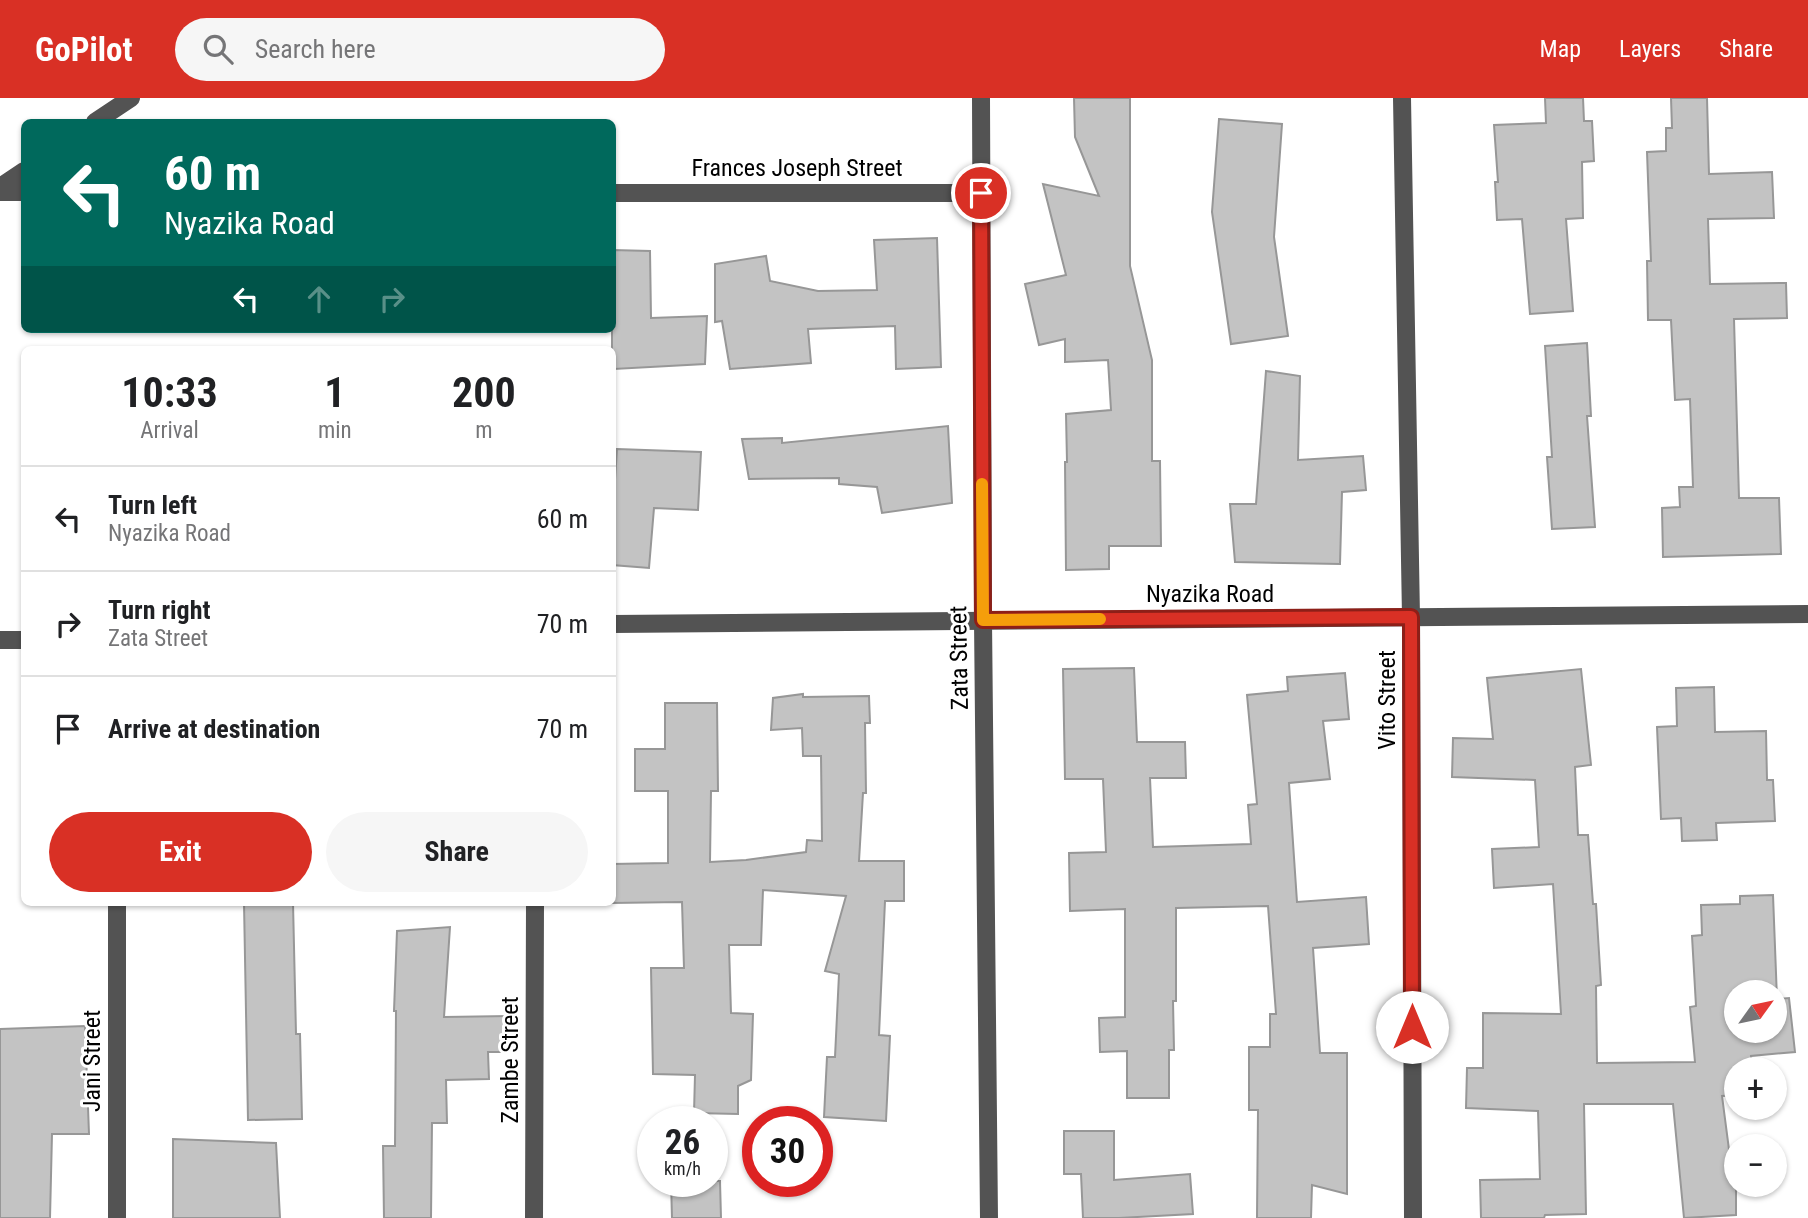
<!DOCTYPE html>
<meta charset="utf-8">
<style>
:root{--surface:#fff;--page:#f6f6f6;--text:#202124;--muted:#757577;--line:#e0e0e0;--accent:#d93025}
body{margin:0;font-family:"Roboto Condensed",sans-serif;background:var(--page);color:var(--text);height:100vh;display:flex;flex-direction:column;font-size:26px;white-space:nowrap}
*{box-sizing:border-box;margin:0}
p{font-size:23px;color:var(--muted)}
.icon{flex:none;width:38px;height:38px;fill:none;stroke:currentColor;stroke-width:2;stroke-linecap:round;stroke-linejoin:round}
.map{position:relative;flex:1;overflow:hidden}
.drawer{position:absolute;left:21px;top:248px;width:595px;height:560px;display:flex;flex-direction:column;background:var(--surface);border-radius:10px;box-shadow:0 2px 5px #0004}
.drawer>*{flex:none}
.banner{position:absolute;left:21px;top:21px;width:595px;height:214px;border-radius:10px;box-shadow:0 2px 5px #0004;background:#00695c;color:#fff;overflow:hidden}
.needle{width:46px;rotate:57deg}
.fabs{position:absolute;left:1724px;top:882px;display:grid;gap:14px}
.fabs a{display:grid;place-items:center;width:63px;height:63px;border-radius:50%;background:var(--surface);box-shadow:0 2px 5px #0004;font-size:35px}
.speed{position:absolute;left:637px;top:1008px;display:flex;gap:14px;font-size:35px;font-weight:700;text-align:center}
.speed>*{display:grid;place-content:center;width:91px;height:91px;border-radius:50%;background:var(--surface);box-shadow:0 2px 5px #0004;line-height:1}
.speed small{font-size:18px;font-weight:400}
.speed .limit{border:10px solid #d22;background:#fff;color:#111}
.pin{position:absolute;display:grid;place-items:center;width:60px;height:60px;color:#fff;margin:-30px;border:4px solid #fff;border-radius:50%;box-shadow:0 2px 7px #0007}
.me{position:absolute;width:77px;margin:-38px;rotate:0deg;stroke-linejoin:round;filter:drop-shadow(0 0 5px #0008)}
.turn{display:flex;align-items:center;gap:24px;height:147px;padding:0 28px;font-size:32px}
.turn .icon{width:91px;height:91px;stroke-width:2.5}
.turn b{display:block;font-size:49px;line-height:60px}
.lanes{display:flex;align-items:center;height:66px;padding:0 28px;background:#0003;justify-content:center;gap:35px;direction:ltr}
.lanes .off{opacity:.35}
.eta{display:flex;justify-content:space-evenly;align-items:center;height:119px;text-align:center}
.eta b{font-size:42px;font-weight:700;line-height:49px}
.button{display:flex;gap:14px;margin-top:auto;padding:14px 28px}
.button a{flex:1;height:80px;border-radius:42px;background:var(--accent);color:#fff;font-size:28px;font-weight:700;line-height:80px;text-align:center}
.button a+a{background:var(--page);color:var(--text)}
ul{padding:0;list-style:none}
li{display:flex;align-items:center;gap:21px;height:105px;padding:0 28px;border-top:2px solid var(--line)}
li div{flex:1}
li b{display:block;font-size:26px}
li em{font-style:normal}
header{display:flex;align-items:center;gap:42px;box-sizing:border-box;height:98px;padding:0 35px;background:var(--accent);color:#fff}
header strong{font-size:33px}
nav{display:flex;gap:38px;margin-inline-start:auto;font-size:24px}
.search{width:490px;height:63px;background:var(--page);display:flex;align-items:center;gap:18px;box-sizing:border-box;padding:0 24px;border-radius:38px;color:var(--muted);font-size:26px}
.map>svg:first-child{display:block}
.building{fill:#c3c3c3;stroke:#979797;stroke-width:2;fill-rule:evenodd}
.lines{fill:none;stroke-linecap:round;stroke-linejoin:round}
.minor{stroke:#535353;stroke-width:18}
.route-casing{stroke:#8d1f18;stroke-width:18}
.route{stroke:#d93025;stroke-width:12}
.slow{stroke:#f59e0b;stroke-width:12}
.labels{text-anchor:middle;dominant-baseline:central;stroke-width:6;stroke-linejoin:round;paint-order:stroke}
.street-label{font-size:24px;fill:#000;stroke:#fff}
</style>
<header>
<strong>GoPilot</strong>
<div class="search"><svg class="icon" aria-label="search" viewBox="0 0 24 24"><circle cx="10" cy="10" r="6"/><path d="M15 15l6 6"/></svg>Search here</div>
<nav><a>Map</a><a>Layers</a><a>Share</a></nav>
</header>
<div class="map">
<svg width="1808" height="1120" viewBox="0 0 1808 1120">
<rect width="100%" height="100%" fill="#fff"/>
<!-- building -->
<g class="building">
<path d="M1074,0H1130V168L1152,262V363H1160L1161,448H1109V471L1066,472L1065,364H1067L1066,316L1111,312L1108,262L1065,264V241L1039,247L1025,186L1066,177L1043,86L1099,98L1075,39Z"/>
<path d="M1545,0H1583L1584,23H1592L1594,63L1582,64L1583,120L1566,121L1573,213L1530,216L1522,121L1497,122L1495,84H1498L1494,27L1546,25Z"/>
<path d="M1671,0H1707L1709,76L1772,74L1774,120L1708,121L1710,186L1786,185L1787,220L1734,221L1739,400H1779L1781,456L1663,459L1662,410L1680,409L1679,389H1693L1690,301L1675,302L1671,222H1648L1647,163H1651L1647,54L1666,53V30H1672Z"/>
<path d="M1219,21L1282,26L1274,139L1288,238L1231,246L1212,114Z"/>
<path d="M937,140L941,269L896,271L895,228L808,231L811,265L730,271L722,223L715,224V166L766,158L770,183L818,193L877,192L874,142Z"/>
<path d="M612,152L650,153L651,220L707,218L705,266L614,271L612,252Z"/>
<path d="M1587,245L1591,318H1587L1595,429L1552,431L1547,359H1552L1545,248Z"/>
<path d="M1266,273L1300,278L1298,362L1363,358L1366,392L1342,394L1340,466L1235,464L1230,406H1256Z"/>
<path d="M948,328L952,405L882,415L877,389L839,386V380L749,381L742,341L782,340V345Z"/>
<path d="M617,351L701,354L698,412L654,410L649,470L612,467V427Z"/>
<path d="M1134,570L1137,644H1185L1186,680H1150L1153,749L1251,746L1248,707L1257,706L1247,597L1288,593L1287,579L1345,575L1349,621L1323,623L1330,681L1289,685L1297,804L1366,799L1369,846L1313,850L1320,955H1347V1096L1312,1087L1311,1120H1257L1258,1012H1249V949H1270V916H1276L1268,808L1176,810V903H1173L1174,952H1169V1000H1127V953L1100,954L1099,920L1125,919V811L1070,813L1069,755L1106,754L1103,681H1065L1063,571Z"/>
<path d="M1581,571L1591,667L1575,669L1578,737H1588L1593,806H1596L1601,887L1596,888L1597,965L1695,964L1690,909L1696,908L1692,838L1702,837L1701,807L1740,806V798L1773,797L1777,901L1789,900L1795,954L1751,958L1752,971H1736V997L1722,998L1731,1067H1736V1117L1684,1120L1673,1006H1584L1586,1116L1545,1117L1544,1120H1481L1480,1082L1540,1081L1538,1013L1466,1010L1467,970H1483V915L1561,916L1553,786L1494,790L1492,751L1539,749L1535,682L1452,679L1453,640L1493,641L1487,580ZM1736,894H1774V933H1736Z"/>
<path d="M1714,589L1715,634L1766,633L1767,682H1773L1775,723L1716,725L1717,742L1682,743L1681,720L1661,721L1657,629L1677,628L1676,590Z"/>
<path d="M803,596V599L869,598L870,625H865L866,695H863L859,763H904V803H885L879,937L890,938L886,1023L824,1019L827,959H835L839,876L825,873L846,798L763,792L761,847H729L731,915L753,916L751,982L738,988V1016L694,1015L695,977L653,976L651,870H684L682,804L612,805V766L668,765V693H635V651H665V605H717L718,693H711L710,764L746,762L806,754L807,742L822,743L821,658H803L802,630L771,632L773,600Z"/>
<path d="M244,805H293L296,936H300L302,1021L248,1022Z"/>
<path d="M450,829L444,919L511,918L513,954H488L489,981L446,982L447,1025H432L431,1120H384L383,1048H395L396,913H394L397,833Z"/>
<path d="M85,928L89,1036H52L50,1120H0V931Z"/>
<path d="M1064,1033H1114V1082L1190,1076L1193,1116L1119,1120H1083L1081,1076H1064Z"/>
<path d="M173,1041L276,1045L280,1120H173Z"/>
<path d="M671,1083H720L721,1120H672Z"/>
</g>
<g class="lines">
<!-- minor -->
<g class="minor">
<path d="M981,0L983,522L989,1120"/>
<path d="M1402,0L1411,519L1413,1120"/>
<path d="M95,24L131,0"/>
<path d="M0,89L24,73"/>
<path d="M0,94H24"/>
<path d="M612,95H981"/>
<path d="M612,526L1808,516"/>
<path d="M0,542H24"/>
<path d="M117,805V1120"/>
<path d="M534,1120L535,805"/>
</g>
</g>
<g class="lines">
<defs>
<path id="route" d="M981,95L983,522L1411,519L1412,929"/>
</defs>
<!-- route casing -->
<use href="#route" class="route-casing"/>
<!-- route -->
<use href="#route" class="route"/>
<!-- slow -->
<path class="slow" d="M982,386L983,522L1100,521"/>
</g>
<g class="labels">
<!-- street labels -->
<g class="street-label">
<text x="797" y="70">Frances Joseph Street</text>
<text x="1210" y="496">Nyazika Road</text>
<text transform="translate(959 560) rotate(-91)">Zata Street</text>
<text transform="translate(1387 602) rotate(-90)">Vito Street</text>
<text transform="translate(510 962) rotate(-90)">Zambe Street</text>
<text transform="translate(92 963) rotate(-90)">Jani Street</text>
</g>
</g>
</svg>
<div class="fabs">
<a><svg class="needle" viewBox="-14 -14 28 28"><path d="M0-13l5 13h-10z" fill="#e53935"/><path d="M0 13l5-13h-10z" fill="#757577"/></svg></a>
<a>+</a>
<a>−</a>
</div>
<div class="speed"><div>26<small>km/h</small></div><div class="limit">30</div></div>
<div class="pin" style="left:981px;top:95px;background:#d93025"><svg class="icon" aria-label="arrive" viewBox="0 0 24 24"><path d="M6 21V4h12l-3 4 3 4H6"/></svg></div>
<svg class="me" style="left:1412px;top:929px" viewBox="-20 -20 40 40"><circle r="19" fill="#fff"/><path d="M0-13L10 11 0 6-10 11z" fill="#d93025"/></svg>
<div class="banner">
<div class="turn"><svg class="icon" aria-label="left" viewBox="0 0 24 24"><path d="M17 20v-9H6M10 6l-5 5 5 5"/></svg><div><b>60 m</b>Nyazika Road</div></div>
<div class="lanes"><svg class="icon" aria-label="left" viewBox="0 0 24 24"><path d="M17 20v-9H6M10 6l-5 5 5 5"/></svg><svg class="icon off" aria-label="ahead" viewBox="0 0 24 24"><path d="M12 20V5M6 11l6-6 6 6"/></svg><svg class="icon off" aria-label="right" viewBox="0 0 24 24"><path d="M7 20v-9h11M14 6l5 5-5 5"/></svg></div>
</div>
<section class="drawer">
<div class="eta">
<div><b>10:33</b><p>Arrival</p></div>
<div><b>1</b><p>min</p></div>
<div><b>200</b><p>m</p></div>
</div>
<ul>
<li><svg class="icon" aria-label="left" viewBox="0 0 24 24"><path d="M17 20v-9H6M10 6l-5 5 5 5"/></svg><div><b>Turn left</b><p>Nyazika Road</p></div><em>60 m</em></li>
<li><svg class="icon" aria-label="right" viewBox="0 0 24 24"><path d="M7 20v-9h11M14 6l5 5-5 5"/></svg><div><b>Turn right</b><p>Zata Street</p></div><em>70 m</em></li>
<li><svg class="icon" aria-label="arrive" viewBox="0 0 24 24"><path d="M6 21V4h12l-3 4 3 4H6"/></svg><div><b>Arrive at destination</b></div><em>70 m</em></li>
</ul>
<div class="button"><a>Exit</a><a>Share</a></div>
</section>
</div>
